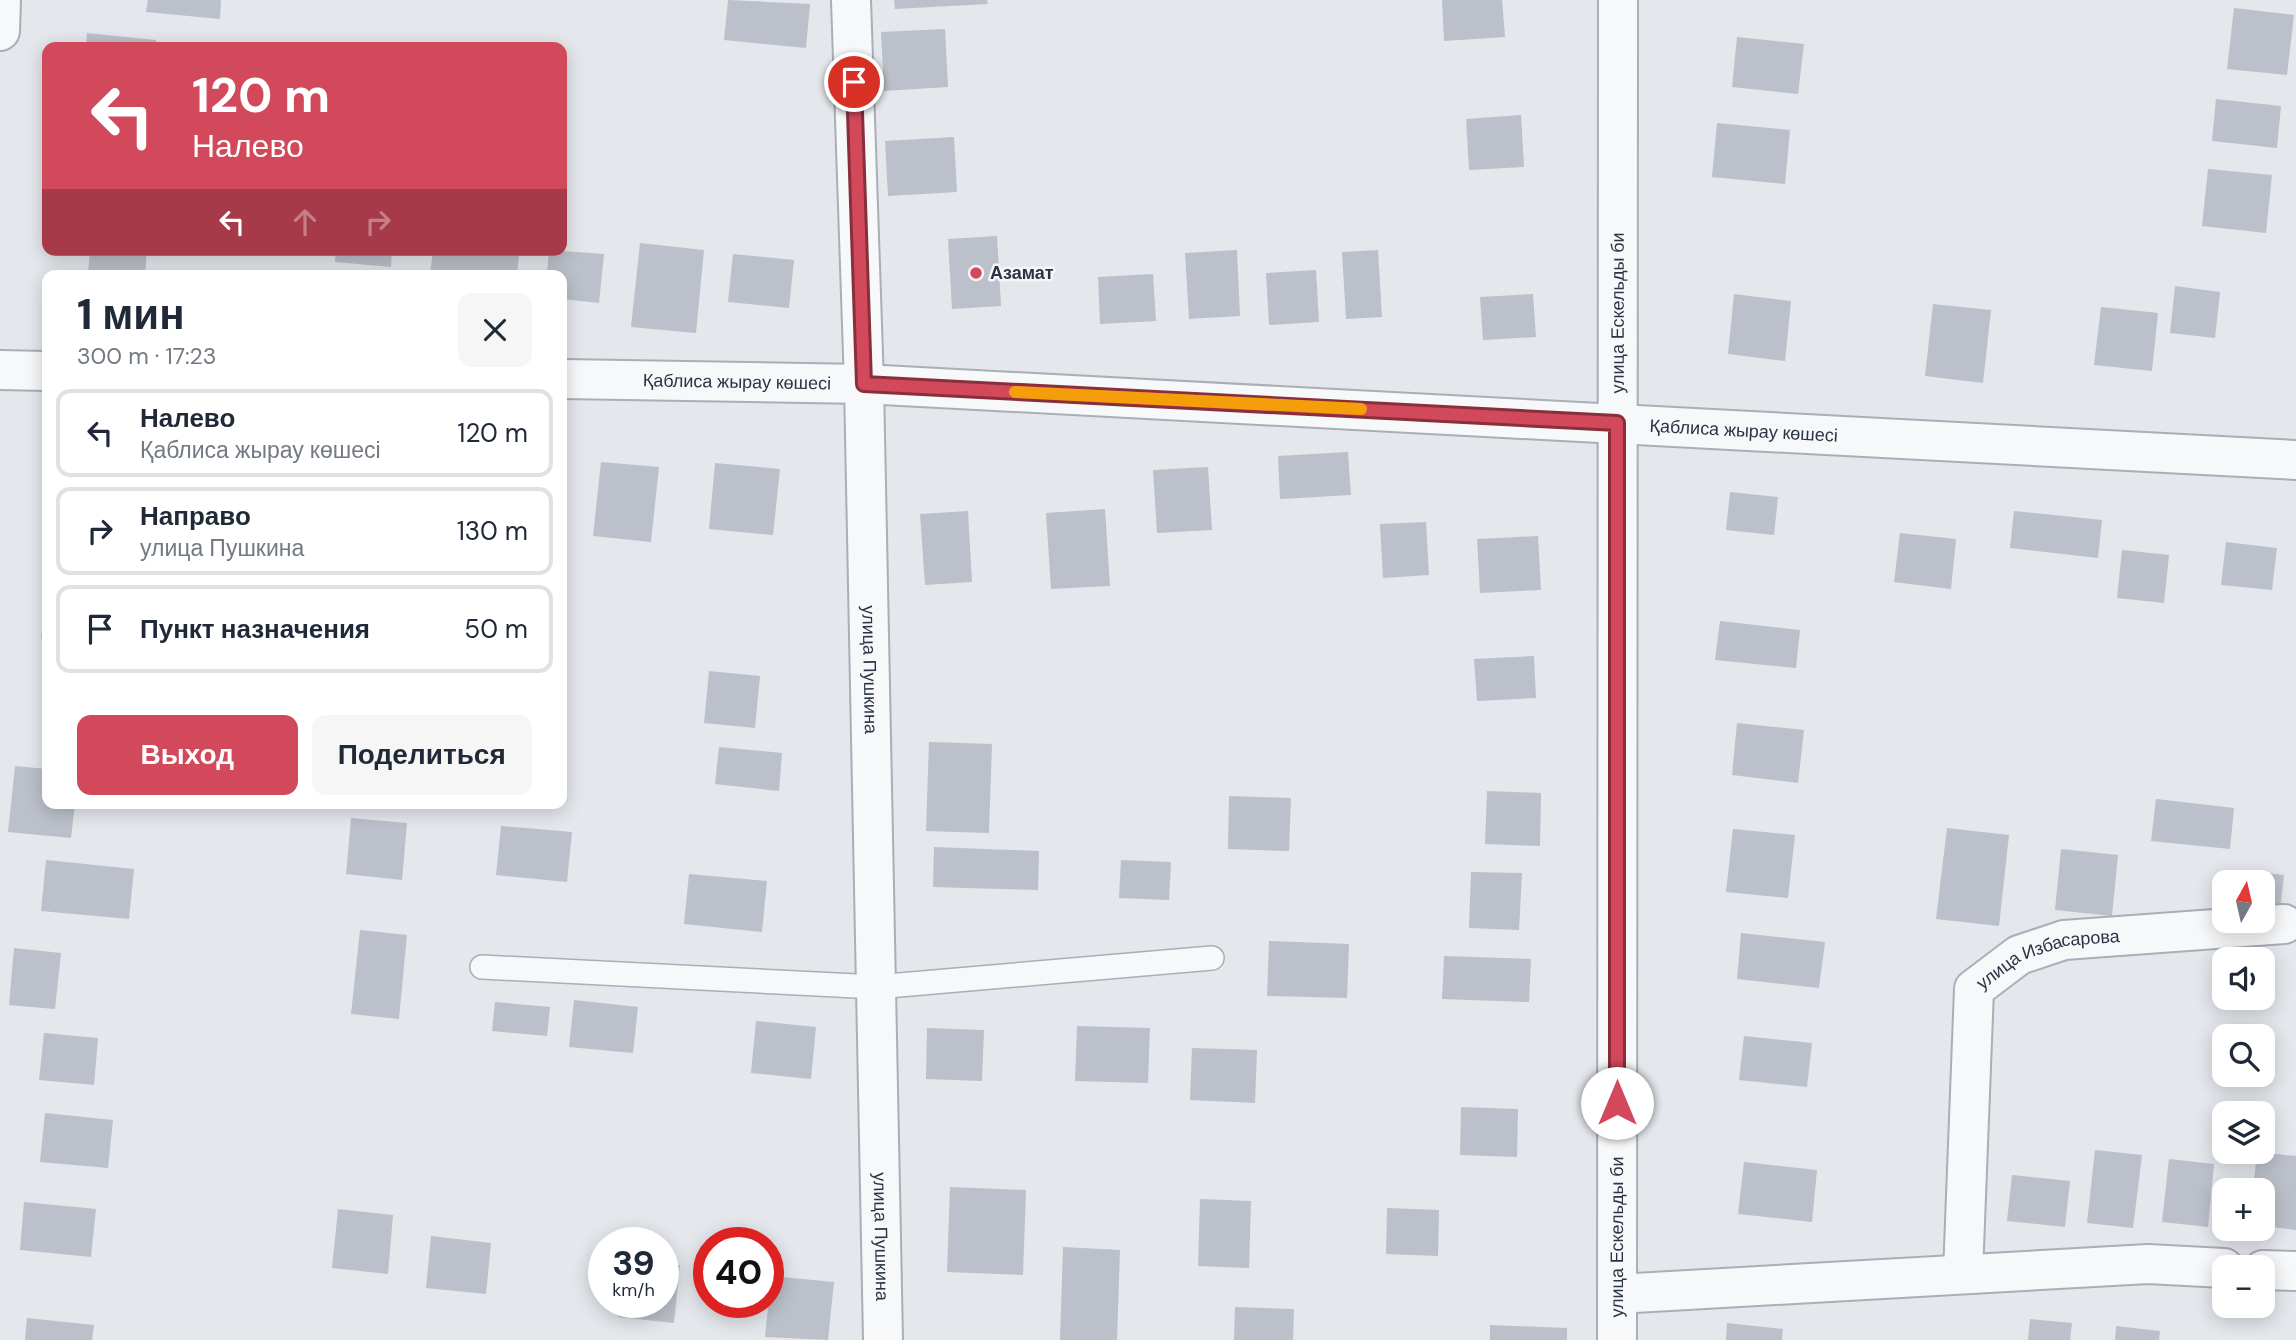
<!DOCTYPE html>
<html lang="ru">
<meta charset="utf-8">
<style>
:root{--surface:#fff;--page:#f6f6f7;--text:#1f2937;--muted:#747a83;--line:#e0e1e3;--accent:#d1495b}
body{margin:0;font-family:"DM Sans",sans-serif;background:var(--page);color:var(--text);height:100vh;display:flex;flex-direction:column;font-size:26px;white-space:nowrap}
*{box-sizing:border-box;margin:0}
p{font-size:23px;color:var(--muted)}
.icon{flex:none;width:38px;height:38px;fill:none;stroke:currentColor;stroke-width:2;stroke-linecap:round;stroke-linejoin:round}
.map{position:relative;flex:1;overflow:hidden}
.panel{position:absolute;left:42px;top:270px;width:525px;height:539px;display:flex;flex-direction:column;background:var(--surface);border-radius:14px;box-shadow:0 4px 18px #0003}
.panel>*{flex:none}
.guide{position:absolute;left:42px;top:42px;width:525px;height:214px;border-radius:14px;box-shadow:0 4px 18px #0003;background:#d1495b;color:#fff;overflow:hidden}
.needle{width:46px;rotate:8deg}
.controls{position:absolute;left:2212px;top:870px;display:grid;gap:14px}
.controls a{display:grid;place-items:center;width:63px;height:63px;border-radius:14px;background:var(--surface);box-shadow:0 4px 18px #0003;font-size:35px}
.speed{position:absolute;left:588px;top:1227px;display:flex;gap:14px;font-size:35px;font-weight:700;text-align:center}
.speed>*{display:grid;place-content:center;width:91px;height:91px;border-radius:50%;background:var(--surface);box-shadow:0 4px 18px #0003;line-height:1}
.speed small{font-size:18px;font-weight:400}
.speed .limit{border:10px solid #d22;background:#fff;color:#111}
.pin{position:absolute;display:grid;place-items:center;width:60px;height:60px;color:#fff;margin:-30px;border:4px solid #fff;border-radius:50%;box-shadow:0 2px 7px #0007}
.me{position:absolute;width:77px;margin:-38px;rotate:0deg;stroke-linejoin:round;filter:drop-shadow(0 0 5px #0008)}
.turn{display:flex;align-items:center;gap:24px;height:147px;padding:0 35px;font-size:32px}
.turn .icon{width:91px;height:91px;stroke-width:2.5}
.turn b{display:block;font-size:49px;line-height:60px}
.lanes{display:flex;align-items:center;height:66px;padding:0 35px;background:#0003;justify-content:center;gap:35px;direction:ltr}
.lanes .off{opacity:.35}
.round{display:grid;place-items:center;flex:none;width:74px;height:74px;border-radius:14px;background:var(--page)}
.overview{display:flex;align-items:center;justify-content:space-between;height:119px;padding:0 35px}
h1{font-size:42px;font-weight:800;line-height:52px}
.action{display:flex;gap:14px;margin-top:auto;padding:14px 35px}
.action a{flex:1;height:80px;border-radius:14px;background:var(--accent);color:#fff;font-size:28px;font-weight:800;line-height:80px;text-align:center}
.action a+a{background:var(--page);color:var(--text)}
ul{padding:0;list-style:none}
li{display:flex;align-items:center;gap:21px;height:88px;margin:0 14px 10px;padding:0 21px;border:4px solid var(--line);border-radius:14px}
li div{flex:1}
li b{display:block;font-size:26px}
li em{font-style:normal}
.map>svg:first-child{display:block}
.building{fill:#bbc0ca}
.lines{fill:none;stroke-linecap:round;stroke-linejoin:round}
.service-casing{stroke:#a9aeb7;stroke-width:26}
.minor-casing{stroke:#a9aeb7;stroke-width:42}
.tertiary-casing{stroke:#a9aeb7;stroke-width:42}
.service{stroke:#f7f8fa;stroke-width:23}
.minor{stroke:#f7f8fa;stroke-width:38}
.tertiary{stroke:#f7f8fa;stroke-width:38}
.route-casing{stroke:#882f3b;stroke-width:18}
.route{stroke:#d1495b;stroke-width:12}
.slow{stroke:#f59e0b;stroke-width:12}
.poi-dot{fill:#d1495b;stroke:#f4f6f9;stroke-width:2.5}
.labels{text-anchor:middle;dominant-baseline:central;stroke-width:5;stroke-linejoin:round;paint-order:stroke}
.poi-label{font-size:18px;font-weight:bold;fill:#2b3445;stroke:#f4f6f9;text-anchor:start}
.street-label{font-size:18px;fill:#2b3445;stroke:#f4f6f9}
</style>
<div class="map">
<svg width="2296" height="1340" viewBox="0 0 2296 1340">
<rect width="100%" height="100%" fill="#e4e7ec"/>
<!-- building -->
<g class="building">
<path d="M148,0H221L220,19L146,12Z"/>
<path d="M728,0L810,4L806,48L724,40Z"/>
<path d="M894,0H987L988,4L895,9Z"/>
<path d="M1442,0H1502L1505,37L1444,41Z"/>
<path d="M2234,8L2294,15L2287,75L2227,69Z"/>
<path d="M945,29L948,87L884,91L881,32Z"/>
<path d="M87,33L156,40V47H86Z"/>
<path d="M1737,37L1804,44L1798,94L1732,87Z"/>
<path d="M2216,99L2281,106L2277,148L2212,141Z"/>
<path d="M1521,115L1524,167L1469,170L1466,119Z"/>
<path d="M1717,123L1790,130L1785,184L1712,177Z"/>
<path d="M954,137L957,192L888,196L885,141Z"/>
<path d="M2208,169L2272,175L2266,233L2202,226Z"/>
<path d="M997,236L1001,306L952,309L948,239Z"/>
<path d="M640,243L704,250L696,333L631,327Z"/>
<path d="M90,250H147L145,275H88Z"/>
<path d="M336,250H392L391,267L335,262Z"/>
<path d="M433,250L519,253L517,275H430Z"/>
<path d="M549,250L604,254L599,303L562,299V275H547Z"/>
<path d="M1237,250L1240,316L1189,319L1185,253Z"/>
<path d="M1378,250L1382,317L1346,319L1342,252Z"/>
<path d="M733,254L794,260L789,308L728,302Z"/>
<path d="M1316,270L1319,322L1269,325L1266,273Z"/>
<path d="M1153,274L1156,321L1100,324L1098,277Z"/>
<path d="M2175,286L2220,292L2215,338L2170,333Z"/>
<path d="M1533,294L1536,337L1483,340L1480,297Z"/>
<path d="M1734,294L1791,301L1785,361L1728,354Z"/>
<path d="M1933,304L1991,310L1983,383L1925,376Z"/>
<path d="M2101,307L2158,313L2152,371L2094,365Z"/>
<path d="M1348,452L1351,495L1280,499L1278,456Z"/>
<path d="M601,462L659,467L651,542L593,536Z"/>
<path d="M715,463L780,469L773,535L709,529Z"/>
<path d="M1208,467L1212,530L1157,533L1153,470Z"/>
<path d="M1730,492L1778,497L1774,535L1726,530Z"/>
<path d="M1105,509L1110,586L1051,589L1046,513Z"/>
<path d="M968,511L972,582L925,585L920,514Z"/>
<path d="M2014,511L2102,520L2098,558L2010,548Z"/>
<path d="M1426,522L1429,575L1383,578L1380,524Z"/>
<path d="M1900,533L1956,539L1951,589L1894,582Z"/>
<path d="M1538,536L1541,590L1480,593L1477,539Z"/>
<path d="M2226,542L2277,548L2272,590L2221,585Z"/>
<path d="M2122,550L2169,555L2164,603L2117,598Z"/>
<path d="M45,595H47V640L41,639Z"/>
<path d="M1720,621L1800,630L1796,668L1715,660Z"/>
<path d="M1534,656L1536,698L1477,701L1474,659Z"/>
<path d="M709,671L760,676L755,728L704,723Z"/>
<path d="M1737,723L1804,730L1798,783L1732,775Z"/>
<path d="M929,742L992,744L989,833L926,831Z"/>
<path d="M719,747L782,753L779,791L715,784Z"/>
<path d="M15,766L47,769V803H75L71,838L8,832Z"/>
<path d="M1487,791L1541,793L1540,846L1485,844Z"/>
<path d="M1229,796L1291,798L1289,851L1228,849Z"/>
<path d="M2156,799L2234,808L2230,849L2151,841Z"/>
<path d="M351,818L407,823L402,880L346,874Z"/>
<path d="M501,826L572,832L567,882L496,875Z"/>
<path d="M1947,828L2009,835L1999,926L1936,919Z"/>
<path d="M1733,829L1795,835L1788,898L1726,892Z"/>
<path d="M934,847L1039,851L1038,890L933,887Z"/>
<path d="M2061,849L2118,855L2112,916L2055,910Z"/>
<path d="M46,860L134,869L129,919L41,911Z"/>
<path d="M1121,860L1171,862L1169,900L1119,898Z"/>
<path d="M2240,870L2284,875L2280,910L2263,908V882H2239Z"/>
<path d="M1471,872L1522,873L1519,930L1469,928Z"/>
<path d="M689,874L767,881L762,932L684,924Z"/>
<path d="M360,930L407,935L399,1019L351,1014Z"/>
<path d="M1741,933L1825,942L1819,988L1737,979Z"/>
<path d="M1269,941L1349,944L1347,998L1267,996Z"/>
<path d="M14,948L61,953L55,1009L9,1005Z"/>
<path d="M1444,956L1531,959L1529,1002L1442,999Z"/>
<path d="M574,1000L638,1007L633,1053L569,1047Z"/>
<path d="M495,1002L550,1007L547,1036L492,1031Z"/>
<path d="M756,1021L816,1027L811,1079L751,1073Z"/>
<path d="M1077,1026L1150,1028L1148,1083L1075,1081Z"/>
<path d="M927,1028L984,1030L982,1081L926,1079Z"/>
<path d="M44,1033L98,1038L94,1085L39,1080Z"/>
<path d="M1744,1036L1812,1043L1807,1087L1739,1080Z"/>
<path d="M1192,1048L1257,1050L1255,1103L1190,1100Z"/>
<path d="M1461,1107L1518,1109L1517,1157L1460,1155Z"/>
<path d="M45,1113L113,1120L108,1168L40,1162Z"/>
<path d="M2095,1150L2142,1155L2133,1228L2087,1223Z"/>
<path d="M2257,1152L2296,1156V1230L2263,1226V1190H2253Z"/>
<path d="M2169,1159L2214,1164L2208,1227L2162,1222Z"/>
<path d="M1744,1162L1817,1170L1812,1222L1738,1214Z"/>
<path d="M2012,1175L2070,1181L2065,1227L2007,1221Z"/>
<path d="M950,1187L1026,1190L1023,1275L947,1272Z"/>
<path d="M1200,1199L1251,1201L1249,1268L1198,1266Z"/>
<path d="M24,1202L96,1209L91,1257L20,1250Z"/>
<path d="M1387,1208L1439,1210L1438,1256L1386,1254Z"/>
<path d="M338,1209L393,1215L388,1274L332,1268Z"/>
<path d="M431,1236L491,1243L486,1294L426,1288Z"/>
<path d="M1063,1247L1120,1250L1117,1340H1060Z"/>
<path d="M663,1264L680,1265L674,1323L618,1317L620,1302H663Z"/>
<path d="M771,1276L834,1282L828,1340L765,1337Z"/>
<path d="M1235,1307L1294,1309L1293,1340H1234Z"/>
<path d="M27,1318L94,1325L92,1340H25Z"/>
<path d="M2030,1319L2072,1323L2070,1340H2028Z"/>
<path d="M1727,1323L1783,1329L1782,1340H1726Z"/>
<path d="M1490,1325L1567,1328V1340H1490Z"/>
<path d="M2116,1326L2160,1331L2159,1340H2115Z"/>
</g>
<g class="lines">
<defs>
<path id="service" d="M482,967L876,987L1212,958"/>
<g id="minor">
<path id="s1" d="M851,0L864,384L883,1340"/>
<path d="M0,31L1,0"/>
<path d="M2263,1270L2296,1271"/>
<path id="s2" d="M1963,1274L1974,989L2019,955L2064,940L2284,924"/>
<path d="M1617,1294L2148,1264L2224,1268"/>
</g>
<g id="tertiary">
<path d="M0,370L47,371"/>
<path id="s3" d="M562,379L864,384L2296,460"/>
<path id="s4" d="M1617,1340L1618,0"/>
</g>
</defs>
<!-- service casing -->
<use href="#service" class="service-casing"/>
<!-- minor casing -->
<use href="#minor" class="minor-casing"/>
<!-- tertiary casing -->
<use href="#tertiary" class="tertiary-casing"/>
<!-- service -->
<use href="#service" class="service"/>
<!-- minor -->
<use href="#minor" class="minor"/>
<!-- tertiary -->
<use href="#tertiary" class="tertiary"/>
</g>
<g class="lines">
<defs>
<path id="route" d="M854,82L864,384L1617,423V1103"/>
</defs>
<!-- route casing -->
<use href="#route" class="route-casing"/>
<!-- route -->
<use href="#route" class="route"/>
<!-- slow -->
<path class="slow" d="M1015,392L1361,409"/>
</g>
<!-- markers -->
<circle class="poi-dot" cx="976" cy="273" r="7"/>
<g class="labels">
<!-- poi labels -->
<g class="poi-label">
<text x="990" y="273">Азамат</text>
</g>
<!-- street labels -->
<g class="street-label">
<text stroke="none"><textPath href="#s4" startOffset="1027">улица Ескельды би</textPath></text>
<text stroke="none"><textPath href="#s3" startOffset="175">Қаблиса жырау көшесі</textPath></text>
<text stroke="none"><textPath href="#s3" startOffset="1183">Қаблиса жырау көшесі</textPath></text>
<text stroke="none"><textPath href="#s1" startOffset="670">улица Пушкина</textPath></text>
<text stroke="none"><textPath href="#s2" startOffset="368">улица Избасарова</textPath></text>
<text stroke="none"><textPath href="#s1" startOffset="1237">улица Пушкина</textPath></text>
<text stroke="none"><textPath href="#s4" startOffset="103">улица Ескельды би</textPath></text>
</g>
</g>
</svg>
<div class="controls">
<a><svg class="needle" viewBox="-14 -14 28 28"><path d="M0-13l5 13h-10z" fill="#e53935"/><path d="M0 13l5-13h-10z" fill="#747a83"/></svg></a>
<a><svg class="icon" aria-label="sound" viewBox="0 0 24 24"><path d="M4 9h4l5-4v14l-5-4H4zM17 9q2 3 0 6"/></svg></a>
<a><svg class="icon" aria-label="search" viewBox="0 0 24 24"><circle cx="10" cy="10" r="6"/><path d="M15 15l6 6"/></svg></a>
<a><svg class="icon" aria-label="layers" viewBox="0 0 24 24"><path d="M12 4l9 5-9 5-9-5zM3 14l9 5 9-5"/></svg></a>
<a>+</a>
<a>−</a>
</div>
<div class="speed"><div>39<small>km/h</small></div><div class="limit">40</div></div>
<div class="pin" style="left:854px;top:82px;background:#d93025"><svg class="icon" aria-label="arrive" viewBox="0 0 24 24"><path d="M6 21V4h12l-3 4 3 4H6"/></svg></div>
<svg class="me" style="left:1617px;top:1103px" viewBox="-20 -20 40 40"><circle r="19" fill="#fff"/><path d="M0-13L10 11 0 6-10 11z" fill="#d1495b"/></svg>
<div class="guide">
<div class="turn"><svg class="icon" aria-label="left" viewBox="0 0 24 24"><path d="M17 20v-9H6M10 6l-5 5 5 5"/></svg><div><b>120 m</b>Налево</div></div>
<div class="lanes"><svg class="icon" aria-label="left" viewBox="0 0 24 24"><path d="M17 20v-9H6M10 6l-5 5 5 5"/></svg><svg class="icon off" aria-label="ahead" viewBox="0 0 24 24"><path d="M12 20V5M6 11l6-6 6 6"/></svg><svg class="icon off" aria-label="right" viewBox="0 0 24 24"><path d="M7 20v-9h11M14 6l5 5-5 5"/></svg></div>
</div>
<section class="panel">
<div class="overview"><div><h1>1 мин</h1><p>300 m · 17:23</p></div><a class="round"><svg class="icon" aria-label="close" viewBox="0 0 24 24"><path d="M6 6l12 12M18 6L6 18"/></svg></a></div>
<ul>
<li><svg class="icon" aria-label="left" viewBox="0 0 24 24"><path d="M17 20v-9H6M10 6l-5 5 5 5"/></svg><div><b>Налево</b><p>Қаблиса жырау көшесі</p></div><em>120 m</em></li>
<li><svg class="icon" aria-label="right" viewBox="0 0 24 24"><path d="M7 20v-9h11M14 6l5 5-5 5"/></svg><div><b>Направо</b><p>улица Пушкина</p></div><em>130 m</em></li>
<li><svg class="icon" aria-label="arrive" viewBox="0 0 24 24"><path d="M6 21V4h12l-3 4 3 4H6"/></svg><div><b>Пункт назначения</b></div><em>50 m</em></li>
</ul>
<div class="action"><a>Выход</a><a>Поделиться</a></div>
</section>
</div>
